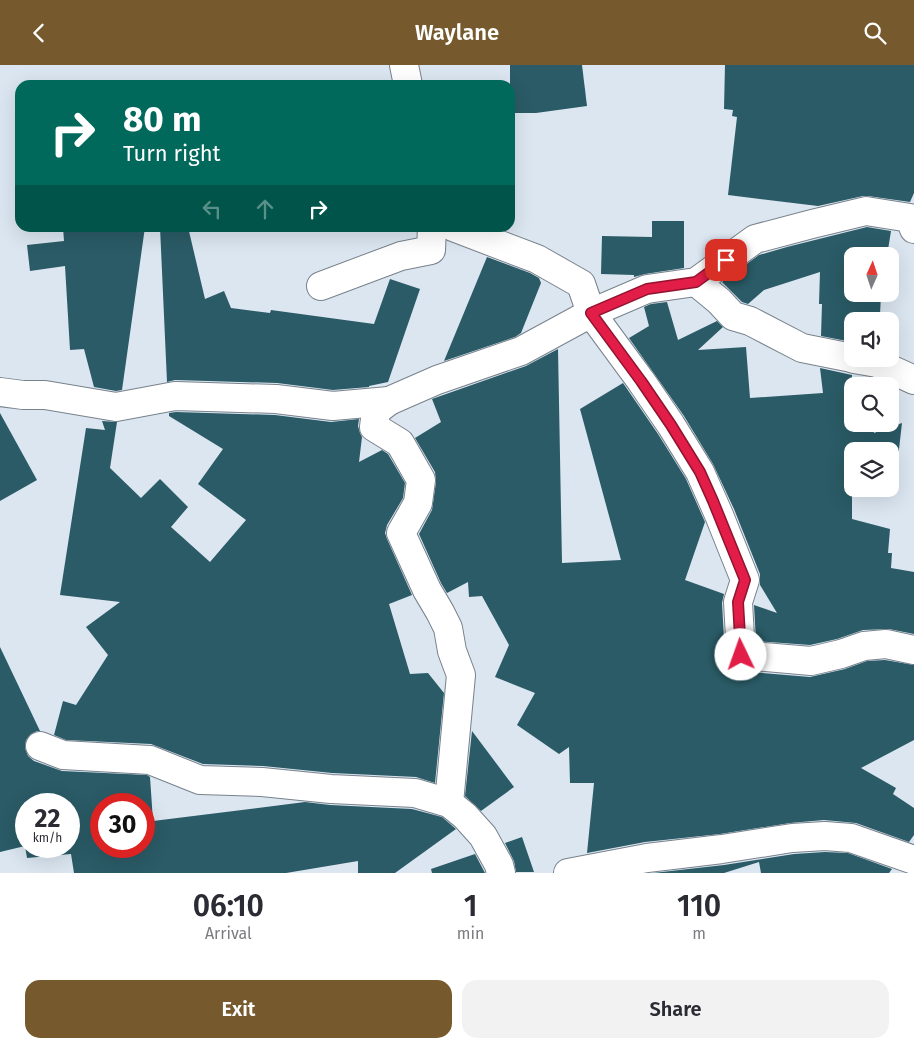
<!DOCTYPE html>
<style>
:root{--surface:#fff;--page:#f2f2f3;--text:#2b2b33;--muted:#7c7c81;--accent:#765a2d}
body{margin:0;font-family:"Fira Sans",sans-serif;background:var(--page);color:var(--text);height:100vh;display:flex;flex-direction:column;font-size:19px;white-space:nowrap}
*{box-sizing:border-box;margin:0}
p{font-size:16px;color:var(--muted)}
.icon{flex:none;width:28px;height:28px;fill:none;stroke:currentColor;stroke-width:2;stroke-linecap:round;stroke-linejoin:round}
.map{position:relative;height:808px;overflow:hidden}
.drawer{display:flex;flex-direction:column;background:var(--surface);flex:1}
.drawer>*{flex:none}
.banner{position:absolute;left:15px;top:15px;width:500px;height:152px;border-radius:15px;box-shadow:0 5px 20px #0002;background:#00695c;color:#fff;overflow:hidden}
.needle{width:32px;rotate:3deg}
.buttons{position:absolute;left:844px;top:182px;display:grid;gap:10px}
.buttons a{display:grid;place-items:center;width:55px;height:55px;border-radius:10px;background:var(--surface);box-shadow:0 5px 20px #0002;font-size:25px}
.speed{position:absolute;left:15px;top:728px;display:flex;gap:10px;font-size:25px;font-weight:700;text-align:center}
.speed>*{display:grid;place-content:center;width:65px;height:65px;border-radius:50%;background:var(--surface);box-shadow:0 5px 20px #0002;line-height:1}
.speed small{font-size:12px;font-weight:400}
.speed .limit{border:8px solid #d22;background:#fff;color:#111}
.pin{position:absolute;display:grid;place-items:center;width:42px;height:42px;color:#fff;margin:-21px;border-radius:10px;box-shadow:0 2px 8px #0006}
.me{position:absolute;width:55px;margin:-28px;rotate:357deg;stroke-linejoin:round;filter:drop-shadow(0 0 4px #0008)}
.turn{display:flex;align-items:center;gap:18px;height:105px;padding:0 25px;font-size:22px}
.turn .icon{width:65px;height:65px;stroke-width:2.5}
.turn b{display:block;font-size:35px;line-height:42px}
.lanes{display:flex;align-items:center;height:48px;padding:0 25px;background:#0003;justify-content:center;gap:25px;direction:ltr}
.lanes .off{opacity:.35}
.eta{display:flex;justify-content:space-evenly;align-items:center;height:85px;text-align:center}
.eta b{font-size:30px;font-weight:600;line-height:35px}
.action{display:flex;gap:10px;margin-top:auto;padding:10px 25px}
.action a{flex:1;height:58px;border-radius:15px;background:var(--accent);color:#fff;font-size:20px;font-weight:600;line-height:58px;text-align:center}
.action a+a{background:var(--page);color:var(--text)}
header{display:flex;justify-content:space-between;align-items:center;height:65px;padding:0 25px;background:var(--accent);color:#fff;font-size:22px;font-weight:600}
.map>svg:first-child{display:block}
.building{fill:#2a5b66;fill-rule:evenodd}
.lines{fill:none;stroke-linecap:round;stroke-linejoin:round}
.street-casing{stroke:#78828c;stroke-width:30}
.street{stroke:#fff;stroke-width:28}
.route-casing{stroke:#92132f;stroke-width:12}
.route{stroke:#e11d48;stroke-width:9}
</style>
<header><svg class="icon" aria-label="back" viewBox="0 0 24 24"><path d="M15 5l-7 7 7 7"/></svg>Waylane<svg class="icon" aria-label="search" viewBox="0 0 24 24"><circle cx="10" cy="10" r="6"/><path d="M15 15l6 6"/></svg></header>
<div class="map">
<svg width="914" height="808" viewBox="0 0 914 808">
<rect width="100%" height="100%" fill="#dbe6f1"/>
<!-- building -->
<g class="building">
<path d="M510,0H582L587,41L536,48H510Z"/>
<path d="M725,0H914V128L910,137L868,131H863L818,141L728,130L737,52L732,51L733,45L724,44Z"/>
<path d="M652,156H684V203L645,209L634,212V210L601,209L602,171L652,172Z"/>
<path d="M63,162H145L122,325L116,326L94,322L84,284L70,285L65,201L30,206L27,180L64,176Z"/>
<path d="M160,162H188L205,234L224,226L231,243L270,248L271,245L374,259L390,214L420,224L388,317L369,321V322L333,325L277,318L175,315L167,317Z"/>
<path d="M867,162L891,166L887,191H852V229H881L880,250L852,249V277L821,271L822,239H819L820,207L764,225L748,239L742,237L722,217L759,190L787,182Z"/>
<path d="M487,192L530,208L539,213L541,218L521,268L515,272L444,296Z"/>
<path d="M667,237L678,275L717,256L723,262L698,285L746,282L750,333L823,328L820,303L852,310V317L862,315L864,321H852V359H872L874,368L902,358L896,410H890V386H852V454L890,464L888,488H892L891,503L914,507V569L889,564L863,565L837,574L810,580L756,576L754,540L777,548L760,520V509L734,444L713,399L684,351L629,273L649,261L644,242L651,239Z"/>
<path d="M558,284L562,498L621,495L580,344L623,318L658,369L686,414L705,457L685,515L724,529L722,538L725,591L727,598L732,603L740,606L810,612L845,604L867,596L885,595L914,600V675L861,703L896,723L893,729L914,743V770L909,777L856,758L824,755L790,758L720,769L645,777L587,788L594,718H570L569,682L559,689L517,660L535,628L495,612L509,580L482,531L469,532L468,517L447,528L441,518L419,469L432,445L436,417L435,407L415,373L441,357L432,334L526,301Z"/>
<path d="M176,347L275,350L331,357L359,354L358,361L360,368L362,372L359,397L382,385L388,389L405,418L403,433L387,460L385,468L387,474L412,530L389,539L410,609L428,608L444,628L435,718L416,712L332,708L263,701L203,699L151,679L66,675L54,670L63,636L76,640L108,590L86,562L120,537L60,530L86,363L105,365L102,356L117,357L110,403L141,433L160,414L188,442L171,462L210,497L246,455L198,419L223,384L169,351V348Z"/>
<path d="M0,348L37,415L0,436Z"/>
<path d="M0,582L40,666H37L31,669L26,675L25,683L28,691L34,696L62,706L147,710L150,712L153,756L305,737L330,740L412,744L442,752L456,764L395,808H358V796L286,808H74L71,789L27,793L25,781L0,787ZM26,739H69V781H26ZM101,739H144V781H101Z"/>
<path d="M472,666L514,722L481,746L465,731Z"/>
<path d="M522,772L534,807H516L514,796L505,778Z"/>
<path d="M825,787L848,788L892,804L889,808H761L759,797L724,808H653L724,800L794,789Z"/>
<path d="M475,789L485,808H432L431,804Z"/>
</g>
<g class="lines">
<defs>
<g id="street">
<path d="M404,0L408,20"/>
<path d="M453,162L537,194L581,219L591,248L641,316L671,360L700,407L719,450L745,515L738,537L741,590L811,596L841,589L864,581L886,579L914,585"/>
<path d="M696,217L719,236L733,251L750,256L802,283L852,293"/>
<path d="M321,221L401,191L431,185L432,162"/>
<path d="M854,294L877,298L914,315"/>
<path d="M0,327L23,330H45L116,342L175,331L276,334L333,341L389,336L437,315L521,286L591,248L647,224L696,217L755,174L812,159L866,146L910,153L914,164"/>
<path d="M389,336L376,346L374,362L400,378L421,415L418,438L401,468L427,525L440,547L448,563L452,586L461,610L449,738"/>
<path d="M40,681L63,690L150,695L200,715L262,717L331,724L415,728L449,738L465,751L483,771L499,800L501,808"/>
<path d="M568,808L647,793L722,784L792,773L825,771L851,773L914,795"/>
</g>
</defs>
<!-- street casing -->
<use href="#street" class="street-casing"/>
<!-- street -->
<use href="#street" class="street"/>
</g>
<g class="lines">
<defs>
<path id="route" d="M726,195L696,217L647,224L591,248L641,316L671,360L700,407L713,436L745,515L738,537L741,590"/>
</defs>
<!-- route casing -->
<use href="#route" class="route-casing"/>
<!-- route -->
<use href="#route" class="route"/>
</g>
</svg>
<div class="buttons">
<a><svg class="needle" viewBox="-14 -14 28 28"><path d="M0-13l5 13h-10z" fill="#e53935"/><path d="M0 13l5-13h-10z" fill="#7c7c81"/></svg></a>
<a><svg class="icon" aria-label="sound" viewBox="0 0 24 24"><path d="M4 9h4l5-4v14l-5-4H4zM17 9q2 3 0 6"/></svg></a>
<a><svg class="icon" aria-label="search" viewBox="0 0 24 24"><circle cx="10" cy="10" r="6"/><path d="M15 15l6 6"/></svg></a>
<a><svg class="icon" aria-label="layers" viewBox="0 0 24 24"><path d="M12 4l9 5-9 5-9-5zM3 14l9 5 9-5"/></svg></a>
</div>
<div class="speed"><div>22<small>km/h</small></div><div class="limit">30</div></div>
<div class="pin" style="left:726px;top:195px;background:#d93025"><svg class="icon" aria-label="arrive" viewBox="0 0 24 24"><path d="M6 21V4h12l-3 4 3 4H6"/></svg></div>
<svg class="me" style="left:741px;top:590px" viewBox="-20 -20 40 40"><circle r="19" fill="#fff"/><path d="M0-13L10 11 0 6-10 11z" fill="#e11d48"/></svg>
<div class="banner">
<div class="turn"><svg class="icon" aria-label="right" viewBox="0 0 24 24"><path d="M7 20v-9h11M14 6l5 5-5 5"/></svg><div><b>80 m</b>Turn right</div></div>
<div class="lanes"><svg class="icon off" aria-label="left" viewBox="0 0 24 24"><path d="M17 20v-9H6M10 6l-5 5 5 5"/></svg><svg class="icon off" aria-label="ahead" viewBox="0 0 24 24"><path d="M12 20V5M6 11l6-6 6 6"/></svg><svg class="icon" aria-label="right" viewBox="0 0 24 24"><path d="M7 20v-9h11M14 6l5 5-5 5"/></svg></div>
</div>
</div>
<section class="drawer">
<div class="eta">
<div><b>06:10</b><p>Arrival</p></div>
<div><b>1</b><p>min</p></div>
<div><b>110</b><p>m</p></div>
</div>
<div class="action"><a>Exit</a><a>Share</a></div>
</section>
